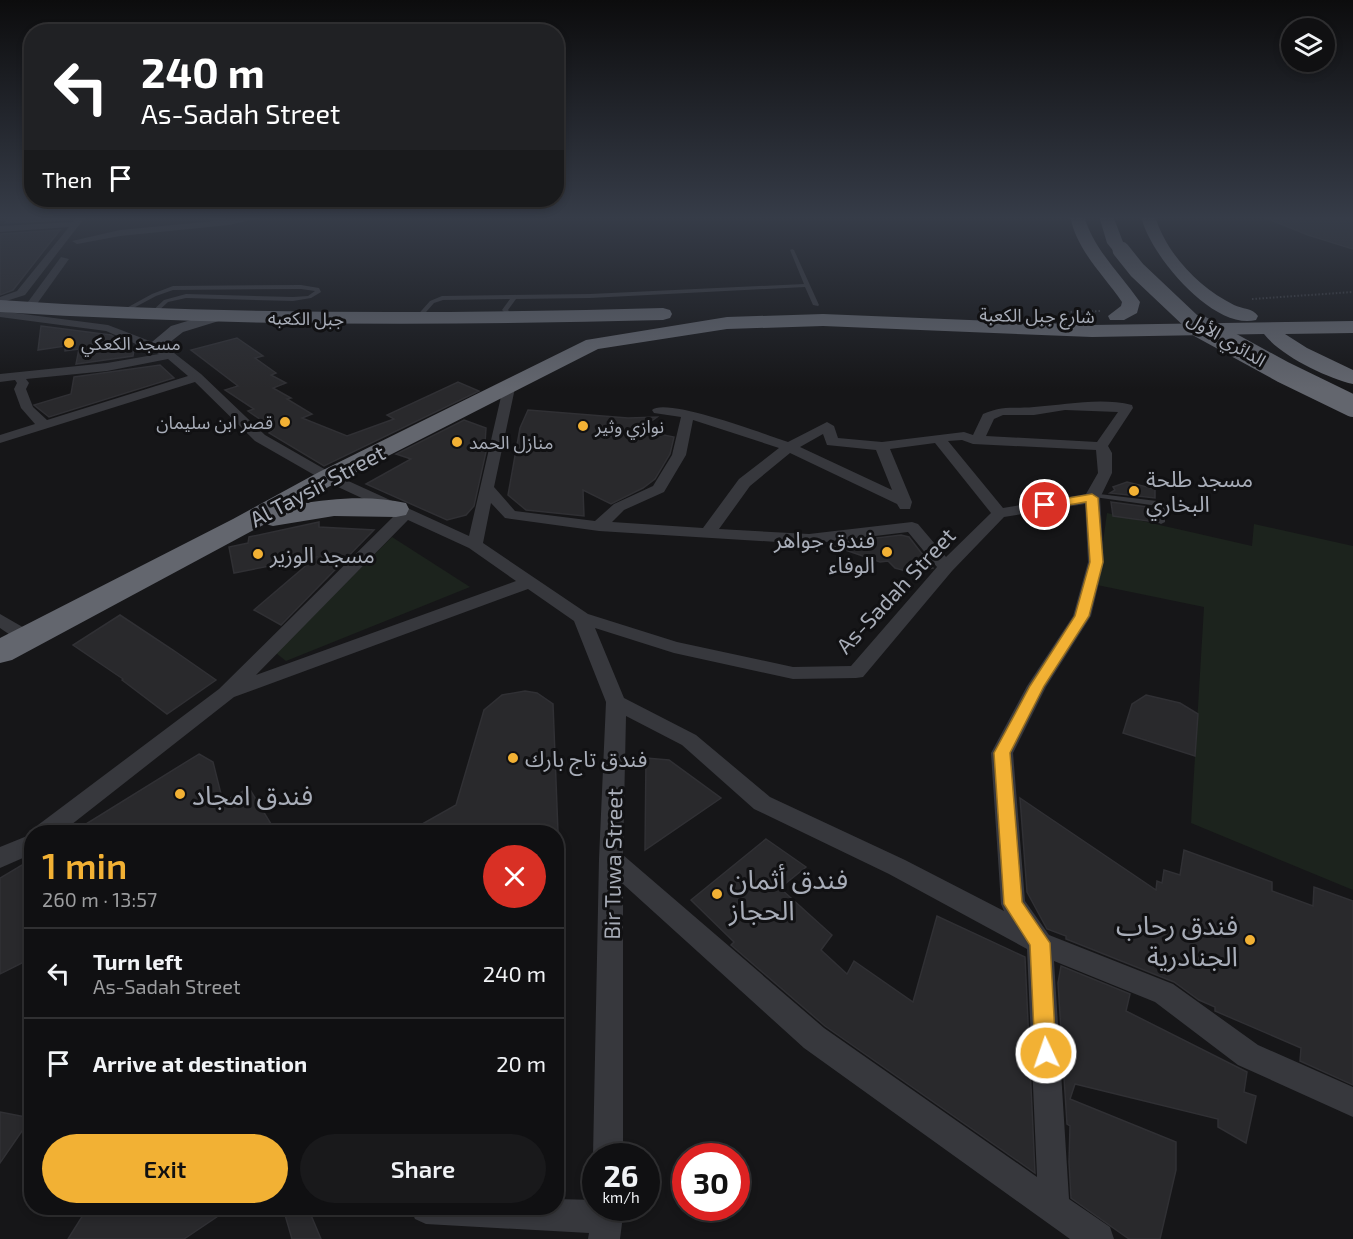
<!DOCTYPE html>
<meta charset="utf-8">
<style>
:root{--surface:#101012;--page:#19191b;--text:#f1f3f6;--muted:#9c9d9f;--line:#303032;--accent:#f2b134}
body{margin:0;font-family:"Exo 2","Noto Sans Arabic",sans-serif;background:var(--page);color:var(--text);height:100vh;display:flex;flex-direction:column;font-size:22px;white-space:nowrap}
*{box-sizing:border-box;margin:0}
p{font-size:20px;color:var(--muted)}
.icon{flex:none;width:33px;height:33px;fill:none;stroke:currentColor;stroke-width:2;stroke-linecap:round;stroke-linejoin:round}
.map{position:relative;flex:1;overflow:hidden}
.panel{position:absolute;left:24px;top:825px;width:540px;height:390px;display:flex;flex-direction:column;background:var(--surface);border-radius:24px;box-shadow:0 3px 9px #0003,0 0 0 2px var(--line)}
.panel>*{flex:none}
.top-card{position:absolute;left:24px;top:24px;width:540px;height:183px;border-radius:24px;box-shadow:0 3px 9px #0003,0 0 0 2px var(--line);background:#202124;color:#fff;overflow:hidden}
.buttons{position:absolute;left:1281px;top:18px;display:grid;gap:12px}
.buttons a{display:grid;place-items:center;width:54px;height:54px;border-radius:50%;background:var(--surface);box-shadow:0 3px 9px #0003,0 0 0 2px var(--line);font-size:30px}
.speed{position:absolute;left:582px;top:1143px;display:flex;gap:12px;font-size:30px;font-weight:700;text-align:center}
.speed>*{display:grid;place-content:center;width:78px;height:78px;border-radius:50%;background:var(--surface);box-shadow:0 3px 9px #0003,0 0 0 2px var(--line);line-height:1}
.speed small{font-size:15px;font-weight:400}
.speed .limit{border:9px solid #d22;background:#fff;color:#111}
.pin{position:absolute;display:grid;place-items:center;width:51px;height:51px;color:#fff;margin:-26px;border:3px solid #fff;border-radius:50%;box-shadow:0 2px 6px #0007}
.me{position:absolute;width:66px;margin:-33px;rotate:357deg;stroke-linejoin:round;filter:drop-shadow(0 0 4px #0008)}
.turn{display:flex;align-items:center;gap:21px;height:126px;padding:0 18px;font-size:27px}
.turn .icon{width:78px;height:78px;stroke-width:2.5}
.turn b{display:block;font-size:42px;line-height:51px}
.then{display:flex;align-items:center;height:57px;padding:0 18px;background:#0003;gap:12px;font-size:22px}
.round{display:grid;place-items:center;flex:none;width:63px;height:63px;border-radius:32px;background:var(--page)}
.head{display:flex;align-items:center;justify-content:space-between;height:102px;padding:0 18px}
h1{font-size:36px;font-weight:600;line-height:45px;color:var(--accent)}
.action{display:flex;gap:12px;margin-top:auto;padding:12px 18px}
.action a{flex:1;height:69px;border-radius:36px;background:var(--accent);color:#111;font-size:24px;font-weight:600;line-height:69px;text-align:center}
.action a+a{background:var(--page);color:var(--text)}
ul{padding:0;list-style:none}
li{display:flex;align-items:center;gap:18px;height:90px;padding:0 18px;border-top:2px solid var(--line)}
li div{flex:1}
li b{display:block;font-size:22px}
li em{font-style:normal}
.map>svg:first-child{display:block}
.green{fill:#1c231d}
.building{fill:#29292c;stroke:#303034;stroke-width:1.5}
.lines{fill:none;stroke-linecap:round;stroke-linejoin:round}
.path{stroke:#3d3f44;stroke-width:2;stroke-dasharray:1.5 2;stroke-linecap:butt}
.lane{fill:#37383d;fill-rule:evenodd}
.street{fill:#37383d;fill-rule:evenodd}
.secondary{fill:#45474d;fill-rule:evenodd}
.highway{fill:#63666e;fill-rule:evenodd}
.highway-bridge-far1{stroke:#63666e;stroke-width:17}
.highway-bridge{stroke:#63666e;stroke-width:22}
.route{fill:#f2b134;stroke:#9d7322;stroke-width:1.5}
.poi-dot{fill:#f2b134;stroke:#111113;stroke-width:2}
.labels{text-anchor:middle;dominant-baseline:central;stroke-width:6;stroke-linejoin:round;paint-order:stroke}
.far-street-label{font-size:18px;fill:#a8adb8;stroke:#111113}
.far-poi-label{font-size:18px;fill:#a8adb8;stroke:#111113;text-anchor:start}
.poi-label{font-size:22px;fill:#a8adb8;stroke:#111113;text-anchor:start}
.street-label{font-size:22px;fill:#a8adb8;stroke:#111113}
.near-poi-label{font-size:27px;fill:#a8adb8;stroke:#111113;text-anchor:start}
</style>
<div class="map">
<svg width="1353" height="1239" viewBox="0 0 1353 1239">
<rect width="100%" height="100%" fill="#161618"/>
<!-- green -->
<g class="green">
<path d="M1107,513L1252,546L1254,524L1353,546V890L1191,823L1204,607L1097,585Z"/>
<path d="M392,537L470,587L286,661L276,653Z"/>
</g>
<!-- building -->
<g class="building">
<path d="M11,216H69L66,220L5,223Z"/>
<path d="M1261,216H1353V249L1308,235Z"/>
<path d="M60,230L13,290L0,295V234Z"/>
<path d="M41,326L111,335L124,342L99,346V351L131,347V349H134L133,356L76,364L79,349L65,351V346L38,350Z"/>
<path d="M237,338L263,356L255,358L276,373L271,375L286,383L273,388L291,398L287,399L312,414L302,418L347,436L394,419L387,415L458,382L479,391L324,466L269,433L274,429L248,411L254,409L225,390L238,386L191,350Z"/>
<path d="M160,365L174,378L49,417L34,405L71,394L74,377Z"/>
<path d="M528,410L628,418L657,417L639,430L674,437L670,454L655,479L643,488L611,504L583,490L584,516L526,510L508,495L520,428Z"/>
<path d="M464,420L486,428L485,443H488L474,506L466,515L447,520L366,484L411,459L396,454Z"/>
<path d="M1127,482L1155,489V498L1110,493L1115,490L1113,487Z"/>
<path d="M1111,502L1155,508V522L1113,516Z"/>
<path d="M319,522V527L374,530L281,625L254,610L316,557L234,573L229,547L248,543L249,537Z"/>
<path d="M901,535L909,537L933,568L917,572L915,569L906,571L895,568L888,561L880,562L828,544Z"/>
<path d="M120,615L173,650L216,680L167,714L122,680L123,679L73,645Z"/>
<path d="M525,691L537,693L553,704L558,832H408L456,805L484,710L502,695Z"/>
<path d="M1146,695L1180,703L1198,714L1195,756L1123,733L1132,704Z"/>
<path d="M199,754L213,762L223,802L249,788L276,832H73Z"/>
<path d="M646,758L669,760L721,798L645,850Z"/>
<path d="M1020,798L1156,890L1157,881L1162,883L1164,870L1180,875L1184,850L1272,882V891L1313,906L1314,887L1353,901V1085L1300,1061L1301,1048L1215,1011V1007L1199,1000L1174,982L1066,939V936L1047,929L1027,892Z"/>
<path d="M766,839L806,867L780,888L832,935L821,950L847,974L854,961L913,1002L937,916L1025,957L1035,1173L825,1026L731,945L734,942L691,900Z"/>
<path d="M32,859V958L0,974V878Z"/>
<path d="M1061,966L1130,994L1126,1011L1247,1072L1244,1092L1256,1096L1246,1143L1218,1127V1119L1075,1084L1070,1099L1176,1142V1170L1160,1239H1129L1071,1198L1069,1162L1070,1126L1067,1124L1058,983Z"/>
<path d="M0,1112L31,1118L0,1163Z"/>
<path d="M95,1208H230L184,1239H68L83,1215Z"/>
<path d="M283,1208H308L321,1239H292Z"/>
</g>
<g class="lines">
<!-- path -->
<g class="path">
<path d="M1252,299L1353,292"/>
<path d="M1067,312L1101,311"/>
</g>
<!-- lane -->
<g class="lane">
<path d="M792,249L794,250L819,305L818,306L813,305L805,287L590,298L516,299L508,310L515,318L512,320L502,310L510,299L443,300L434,303L419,320L414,319L430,301L442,296L590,294L804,284L790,250Z"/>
<path d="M301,285L319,288L321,292L311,298L293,301L186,298L168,302L154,315H150V313L164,300L186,294L293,297L308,296L315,291L301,289L173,290L156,296L126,312L121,311L152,294L173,286Z"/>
<path d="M1091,493L1165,502V522L1161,524L1157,522L1158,506L1094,497L1090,495Z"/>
</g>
<!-- street -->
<g class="street">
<path d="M78,216H86L25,295L0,303V297L17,291L69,227L0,232V226L73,222Z"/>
<path d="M203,216C212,215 219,218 228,219C241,220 255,215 268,216L229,225L120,236L77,244L72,241L120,230L215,221Z"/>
<path d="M61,257L69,259L34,308H26L25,306Z"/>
<path d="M0,311L108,325L155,343L174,353L201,374L265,435L333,474L469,536L503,388L509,384L515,388L494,487L515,511L595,521L614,504L653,486L672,455L681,417L654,413L652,410C666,397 767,435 788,442L827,422L834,426L838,438L882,442L964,432L973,435L983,414C1003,405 1013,409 1034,407C1065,405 1100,397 1132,405L1133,408L1108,446L1112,453V473L1100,498L1104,562L1091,616L1046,687L1013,753L1025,901L1049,935L1173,984L1258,1045L1353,1087V1117L1238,1065L1155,1002L1054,961L1069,1199L1110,1227L1114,1239H1070L804,1048L623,884V1156H596V1163L593,1156L599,859L606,702L574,621L528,589L234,697L62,832H35L38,825L219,689L396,514L323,480L255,441L195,382L0,443V435L35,424L21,408L14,389L17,383L15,380L0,382V374L107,363L159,354L106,331L0,317ZM168,359L188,376L47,420L33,407L26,389L29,383L26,379L107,371ZM1065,410L1118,412L1097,442L986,436L994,419L1003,415H1034ZM693,420L779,448L739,479L703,528L612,522L624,510L664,492L686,455ZM823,434L827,445L876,450L892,490L800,447ZM962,440L973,444L1096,450L1098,473L1086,494L1003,508L948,441ZM935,443L991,513L946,557L918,524L912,522L809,534L719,529L750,486L790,453L897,504L900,509H910L912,502L890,449ZM491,503L505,518L599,531L809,544L908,532L937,567L851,666L793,667L677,642L588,614L483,543ZM1085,504L1088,562L1073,616L1027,686L991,753L1001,904L1004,911L905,860L770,797L696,735L624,698L595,628L674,653L793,679L856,678L863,677L952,571L1004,517ZM408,520L469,548L516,581L256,675ZM626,716L682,745L754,809L889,874L1027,949L1037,1177L824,1028L623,855Z"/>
<path d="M0,614L33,633L35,637L33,641H19L0,628Z"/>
<path d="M32,834V854L0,868V847Z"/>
<path d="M556,1199L596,1200V1208H624L620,1239H588L589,1233L426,1224L415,1219L410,1208H556Z"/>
</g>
<!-- secondary -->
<path class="secondary" d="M217,312L222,314L225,317L222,320L183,332L160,350H148L146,347L171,326Z"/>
<!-- highway -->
<g class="highway">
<path d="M1070,216H1084C1094,250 1120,273 1140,302L1137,313L1124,320H1110L1108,316L1121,306L1122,302C1103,274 1077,251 1070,216Z"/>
<path d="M1099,216H1113L1123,242L1129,250L1127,253H1115L1107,243Z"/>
<path d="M1141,216H1155C1166,253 1198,287 1234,305C1242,309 1253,308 1258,316L1256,320C1213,331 1149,254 1141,216Z"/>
<path d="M0,300C221,315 442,314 663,308L670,310L672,314L670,318L663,320C442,326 221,326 0,312Z"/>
<path d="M823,314L1092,325L1353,321V333L1285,334L1307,348L1353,370V384C1327,378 1281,356 1264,334L1092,337L823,326L727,329L598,349L337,482L299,504C332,498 373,495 406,503L409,509L406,515L396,517L334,516L273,526L265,524L12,660L0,663V638L233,519L319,472L586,340L727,317Z"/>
</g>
<!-- highway-bridge-far1 -->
<path class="highway-bridge-far1" d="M1121,250L1137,270L1192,322L1201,327"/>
<!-- highway-bridge -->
<path class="highway-bridge" d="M1199,326L1283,372L1353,406"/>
</g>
<!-- sky -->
<linearGradient id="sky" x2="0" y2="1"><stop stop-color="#0c0c0d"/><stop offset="0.56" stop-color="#363c48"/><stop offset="1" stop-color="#363c48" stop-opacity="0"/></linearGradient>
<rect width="1353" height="389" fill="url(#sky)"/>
<!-- route -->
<path class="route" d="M1092,494L1098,498L1103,562L1089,616L1044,686L1010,753L1022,902L1050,943L1056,1053L1053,1060L1046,1064L1038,1060L1035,1053L1030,945L1004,904L994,753L1030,686L1075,616L1090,562L1086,502L1045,509L1040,505L1045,502Z"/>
<!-- markers -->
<g class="poi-dot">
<circle cx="69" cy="343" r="6"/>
<circle cx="285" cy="422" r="6"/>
<circle cx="583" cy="426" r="6"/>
<circle cx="457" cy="442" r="6"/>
<circle cx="1134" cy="491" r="6"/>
<circle cx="887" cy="552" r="6"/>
<circle cx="258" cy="554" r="6"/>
<circle cx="513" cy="758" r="6"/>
<circle cx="180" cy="794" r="6"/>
<circle cx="717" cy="894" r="6"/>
<circle cx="1250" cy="940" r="6"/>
</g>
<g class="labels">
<!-- far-street labels -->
<g class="far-street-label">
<text transform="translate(1037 315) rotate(1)">شارع جبل الكعبة</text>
<text transform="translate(306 318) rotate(1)">جبل الكعبه</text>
<text transform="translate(1227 339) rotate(31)">الدائري الأول</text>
</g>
<!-- far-poi labels -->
<g class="far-poi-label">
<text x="81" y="343">مسجد الكعكي</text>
<text x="273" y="422" text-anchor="end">قصر ابن سليمان</text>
<text x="595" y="426">نوازي وثير</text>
<text x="469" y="442">منازل الحمد</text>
</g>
<!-- poi labels -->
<g class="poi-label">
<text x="1146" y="478">مسجد طلحة<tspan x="1146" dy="25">البخاري</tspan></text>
<text x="875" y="539" text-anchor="end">فندق جواهر<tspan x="875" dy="25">الوفاء</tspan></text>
<text x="270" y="554">مسجد الوزير</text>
<text x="525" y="758">فندق تاج بارك</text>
</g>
<!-- street labels -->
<g class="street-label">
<text transform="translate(317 485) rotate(-28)">Al Taysir Street</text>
<text transform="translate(895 590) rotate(-47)">As-Sadah Street</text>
<text transform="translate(612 864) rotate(-89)">Bir Tuwa Street</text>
</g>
<!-- near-poi labels -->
<g class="near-poi-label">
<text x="192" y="794">فندق امجاد</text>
<text x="729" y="878">فندق أثمان<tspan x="729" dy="31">الحجاز</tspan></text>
<text x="1238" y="924" text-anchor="end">فندق رحاب<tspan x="1238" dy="31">الجنادرية</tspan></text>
</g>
</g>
</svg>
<div class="buttons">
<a><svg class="icon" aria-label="layers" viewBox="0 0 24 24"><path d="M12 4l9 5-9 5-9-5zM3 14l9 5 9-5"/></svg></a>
</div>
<div class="speed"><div>26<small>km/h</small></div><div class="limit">30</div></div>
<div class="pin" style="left:1045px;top:505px;background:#d93025"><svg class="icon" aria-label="arrive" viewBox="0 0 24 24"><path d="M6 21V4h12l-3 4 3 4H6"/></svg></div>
<svg class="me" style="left:1046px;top:1053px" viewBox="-20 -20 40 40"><circle r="17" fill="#f2b134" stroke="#fff" stroke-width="3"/><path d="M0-11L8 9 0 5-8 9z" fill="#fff"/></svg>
<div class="top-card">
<div class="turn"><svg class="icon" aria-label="left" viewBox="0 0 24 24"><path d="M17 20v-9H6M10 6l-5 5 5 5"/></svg><div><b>240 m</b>As-Sadah Street</div></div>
<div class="then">Then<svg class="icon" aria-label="arrive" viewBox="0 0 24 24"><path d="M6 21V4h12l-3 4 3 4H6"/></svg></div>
</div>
<section class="panel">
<div class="head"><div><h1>1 min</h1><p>260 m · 13:57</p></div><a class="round" style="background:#d93025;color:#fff"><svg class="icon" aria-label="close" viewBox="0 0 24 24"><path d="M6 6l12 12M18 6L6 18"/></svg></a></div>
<ul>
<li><svg class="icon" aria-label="left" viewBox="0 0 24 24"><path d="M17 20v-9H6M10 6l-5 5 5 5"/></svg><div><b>Turn left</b><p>As-Sadah Street</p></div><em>240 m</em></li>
<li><svg class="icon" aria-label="arrive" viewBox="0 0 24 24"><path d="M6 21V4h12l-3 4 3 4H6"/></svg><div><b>Arrive at destination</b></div><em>20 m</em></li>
</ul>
<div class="action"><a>Exit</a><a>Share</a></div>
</section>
</div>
